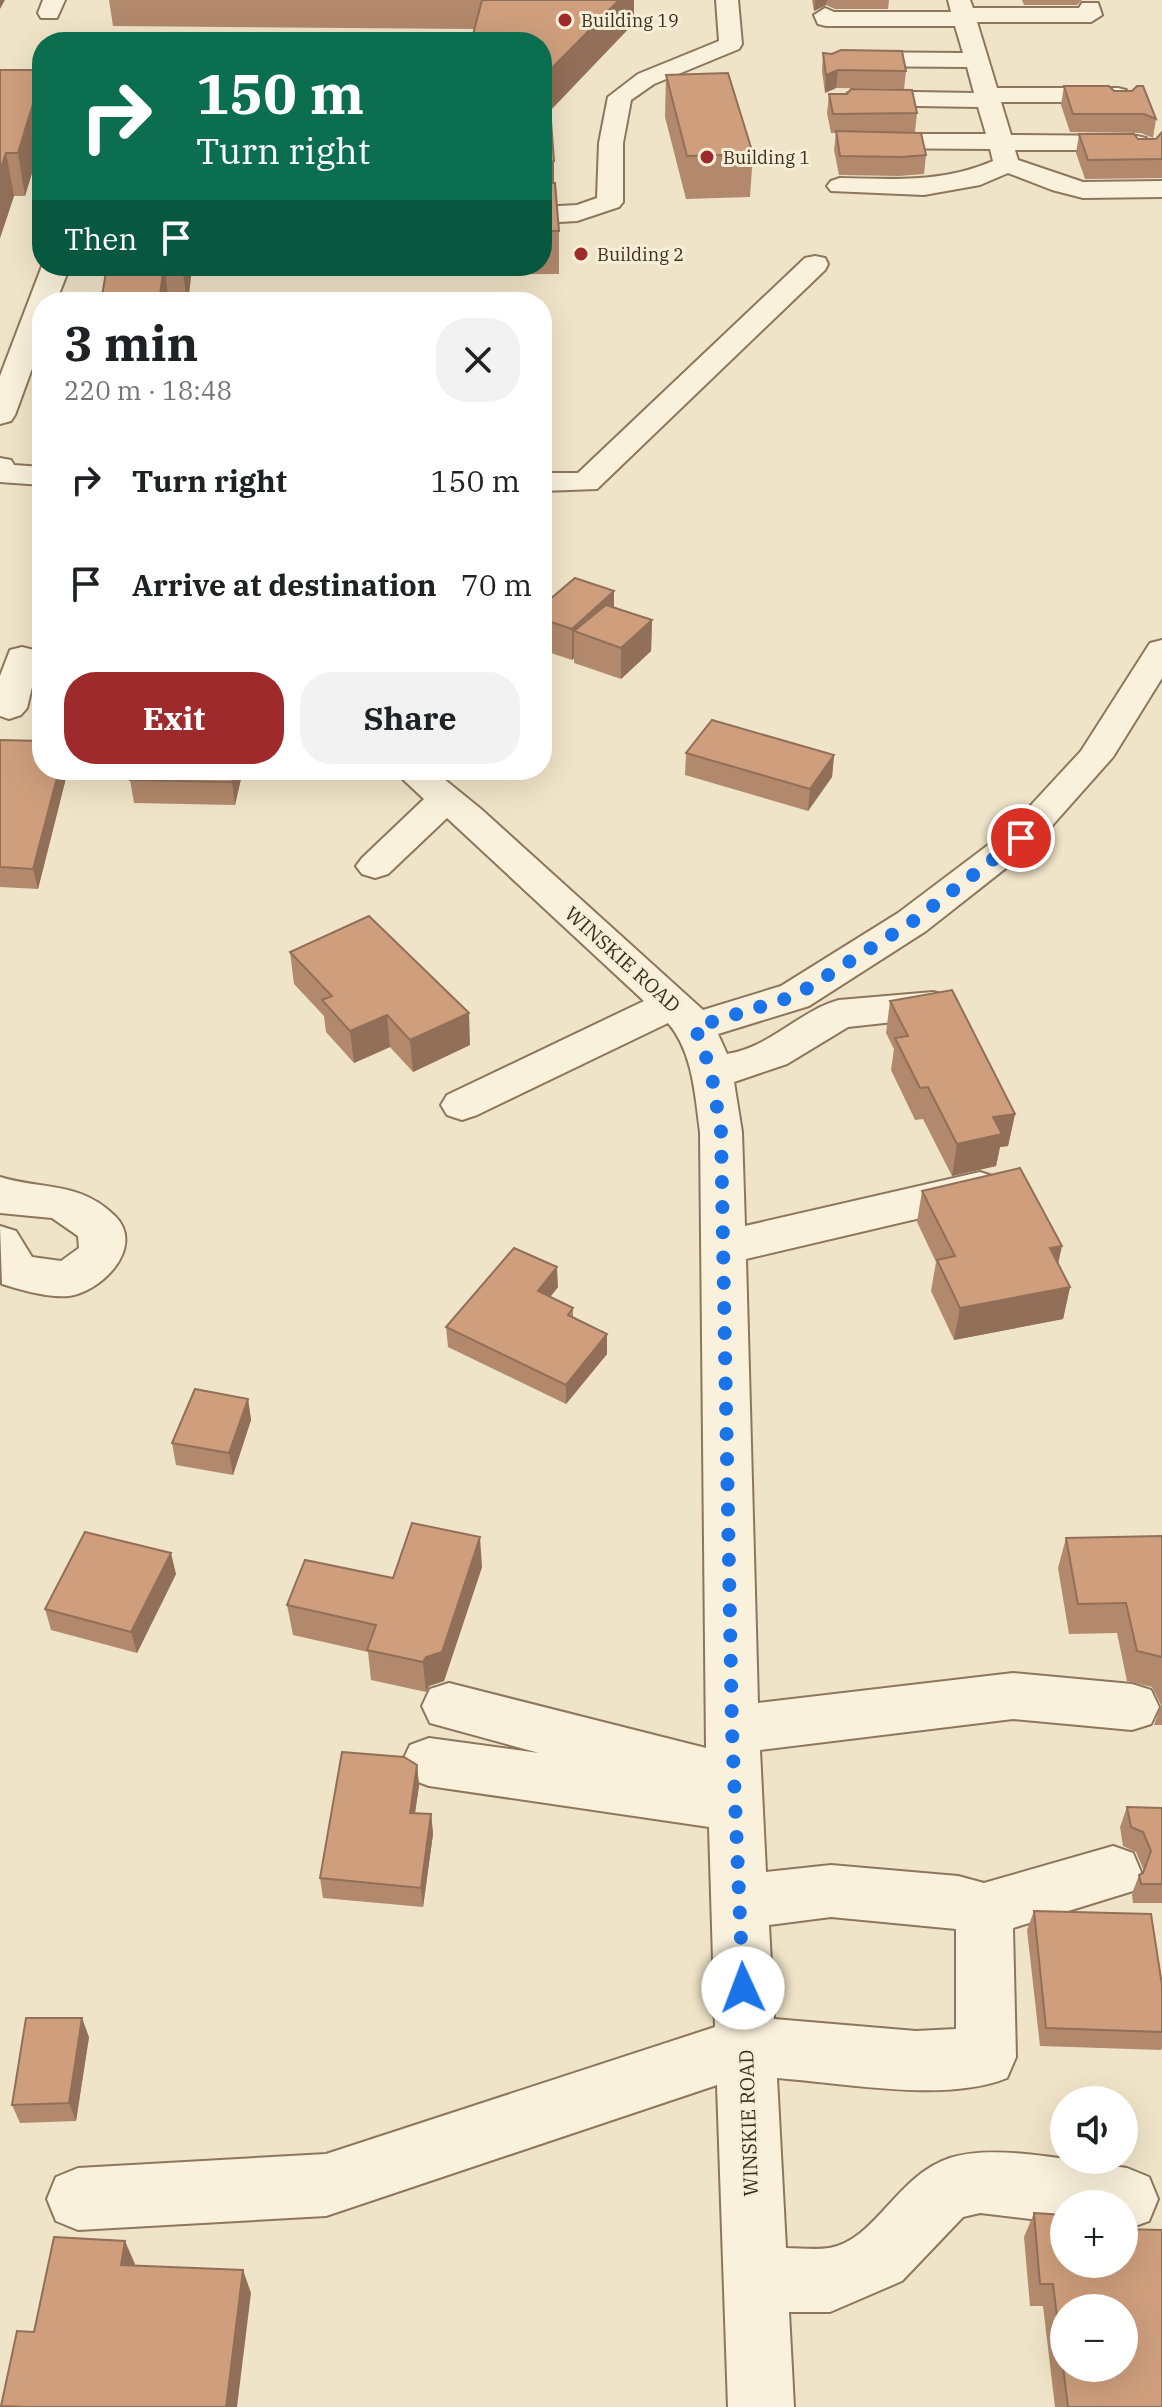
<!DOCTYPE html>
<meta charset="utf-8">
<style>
:root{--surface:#fff;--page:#f2f2f2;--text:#202124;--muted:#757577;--accent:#9e2a2b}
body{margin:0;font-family:"IBM Plex Serif",serif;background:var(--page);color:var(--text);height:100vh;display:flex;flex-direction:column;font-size:30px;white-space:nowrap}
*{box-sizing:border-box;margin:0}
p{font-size:26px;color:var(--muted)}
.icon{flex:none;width:44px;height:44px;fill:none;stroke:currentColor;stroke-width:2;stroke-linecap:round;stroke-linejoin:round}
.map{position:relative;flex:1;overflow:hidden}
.panel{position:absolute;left:32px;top:292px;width:520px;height:488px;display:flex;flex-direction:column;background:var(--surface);border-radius:32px;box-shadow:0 8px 32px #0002}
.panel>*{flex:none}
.top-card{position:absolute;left:32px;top:32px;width:520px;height:244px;border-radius:32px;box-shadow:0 8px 32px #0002;background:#0b6e4f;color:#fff;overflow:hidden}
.controls{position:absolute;left:1050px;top:2086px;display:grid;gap:16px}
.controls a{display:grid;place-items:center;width:88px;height:88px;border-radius:50%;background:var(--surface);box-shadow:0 8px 32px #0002;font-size:40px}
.pin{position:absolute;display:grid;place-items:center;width:68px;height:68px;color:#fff;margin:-34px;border:4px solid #fff;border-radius:50%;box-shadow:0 2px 8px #0007}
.me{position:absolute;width:88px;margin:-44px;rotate:358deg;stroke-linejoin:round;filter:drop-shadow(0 0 6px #0008)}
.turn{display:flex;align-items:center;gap:28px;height:168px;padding:0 32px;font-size:36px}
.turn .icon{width:104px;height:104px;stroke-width:2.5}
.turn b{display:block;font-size:56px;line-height:68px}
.then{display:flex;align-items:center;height:76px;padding:0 32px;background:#0003;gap:16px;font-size:30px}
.round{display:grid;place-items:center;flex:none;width:84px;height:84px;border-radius:32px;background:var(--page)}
.overview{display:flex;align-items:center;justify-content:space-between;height:136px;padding:0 32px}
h1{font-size:48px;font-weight:700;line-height:60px}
.action{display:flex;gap:16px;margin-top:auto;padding:16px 32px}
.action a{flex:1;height:92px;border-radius:32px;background:var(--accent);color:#fff;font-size:32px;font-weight:700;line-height:92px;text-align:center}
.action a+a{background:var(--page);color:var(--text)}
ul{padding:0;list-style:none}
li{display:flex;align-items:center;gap:24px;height:104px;padding:0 32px}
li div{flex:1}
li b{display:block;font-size:30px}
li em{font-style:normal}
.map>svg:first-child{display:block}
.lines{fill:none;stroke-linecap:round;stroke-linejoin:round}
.minor-casing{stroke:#8d765c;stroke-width:4}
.minor{fill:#faf1dc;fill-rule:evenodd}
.wall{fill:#b2896c}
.shaded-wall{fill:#916f58}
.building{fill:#cf9f7d;stroke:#916f58;stroke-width:2;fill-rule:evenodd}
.route{stroke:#1a73e8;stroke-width:14;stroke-dasharray:0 25.2}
.poi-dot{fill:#9e2a2b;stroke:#f7eed8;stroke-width:3}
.labels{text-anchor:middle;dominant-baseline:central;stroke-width:6;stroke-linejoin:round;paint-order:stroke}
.far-poi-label{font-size:18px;fill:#3d2e20;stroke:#f7eed8;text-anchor:start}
.street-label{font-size:20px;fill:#3d2e20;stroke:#f7eed8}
</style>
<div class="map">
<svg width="1162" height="2407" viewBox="0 0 1162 2407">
<rect width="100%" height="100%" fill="#f0e4c8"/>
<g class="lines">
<defs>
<g id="minor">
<path d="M43,0H65L57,18H41L38,13Z"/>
<path d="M716,0H738L742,44L739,49L654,84L631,100L623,143V202L619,207L577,221L542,223V207L577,205L597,198L599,143L608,97L638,74L719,41Z"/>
<path d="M948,0H970L973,8H1079L1082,3H1098L1102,15L1091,22H977L997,88H1118L1126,90L1132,100L1128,105L1120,107L1109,102H1001L1011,135L1137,136L1146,138L1149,143L1146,148L1137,150H1015L1018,160L1083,182L1162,181V197L1083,198L1052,190L1008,173L980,185L924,195L831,191L827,186L831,181L840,178C895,179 942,183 993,161L990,149L862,148L853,146L850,141L853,136L862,134H986L978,107L856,105L848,103L844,98L848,93L856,91L974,93L967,67L844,66L836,64L832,59L836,54L844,52L963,53L955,26H826L818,24L814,15L825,8L834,12H951Z"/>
<path d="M815,256L825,258L828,264L825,270L597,489L542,491V473H578L805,258Z"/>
<path d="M42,266H70L56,302H42V341L15,415L11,421L0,424V376Z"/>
<path d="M0,458L11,460L14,465L42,467V485L0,482Z"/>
<path d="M1162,640V678L1113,757L1034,846L926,931L809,1006L718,1034L727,1054C769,1048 799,1011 839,1000L933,992L947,996L953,1006L947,1016L848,1027L787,1064L734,1082L742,1132L745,1226L980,1172L995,1177L1002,1188L995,1199L980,1204L746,1259L758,1703L1013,1673L1132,1684L1151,1690L1159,1707L1151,1724L1132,1730L1013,1719L760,1750L766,1872L831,1865L958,1876L984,1883L1113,1846L1133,1853L1141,1872L1133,1891L1013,1928L1016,2057L1007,2078C947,2103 843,2083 777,2078L786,2248C799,2248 815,2250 829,2248C875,2241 897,2175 950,2158C996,2143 1078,2162 1127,2168L1149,2177L1158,2199L1149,2221L1124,2230V2204H1064V2223L980,2213L963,2217L902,2281L830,2312H789L794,2407H728L717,2085L326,2216L78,2230L56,2221L47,2199L56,2177L78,2168L326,2154L715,2027L709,1827L429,1786L410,1779L402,1762L410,1745L429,1738L539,1753L430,1723L422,1706L430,1689L449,1683L706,1748L700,1132C695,1095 693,1052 668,1023L477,1115L462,1120L447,1115L441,1105L447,1095L644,1001L447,818L388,874L375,878L362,874L356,866L362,858L424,799L393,770H433L481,809L703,1010L781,986L898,913L1008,830L1081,751L1150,643ZM831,1917L956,1929V2029L916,2031L774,2019L769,1925Z"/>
<path d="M22,647L34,650L39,657L27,708L21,715L9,719L0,716V676L10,650Z"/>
<path d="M0,1177C42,1190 80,1181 115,1216C146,1247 101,1292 69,1296C49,1298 21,1290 2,1284L0,1226L16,1231L32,1257L61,1261L79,1248L78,1236L52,1218L0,1213Z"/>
</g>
</defs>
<!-- minor casing -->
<use href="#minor" class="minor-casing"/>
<!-- minor -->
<use href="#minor" class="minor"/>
</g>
<!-- wall -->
<g class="wall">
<path d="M109,0H634V23L550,111L554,183L559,231V274L267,276L266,269L192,270L188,302H101L107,266H542V42L475,29L113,26Z"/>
<path d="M812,0H889L888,9H835L826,5L814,11Z"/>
<path d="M1022,0H1082L1077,5H1024Z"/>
<path d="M823,53L906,71L904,89L836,88L825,93L822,71Z"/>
<path d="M0,70H42V140L25,196H14L0,238Z"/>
<path d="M666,75L753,154L750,197L686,199L665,117Z"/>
<path d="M1064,86L1114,91L1156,119L1153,138L1141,133L1070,132L1061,105Z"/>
<path d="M829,94L917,113L915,132H889L926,155L924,174L899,176L839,175L834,150L836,133H831L827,113Z"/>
<path d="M1162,132V178L1085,179L1076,153L1079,134L1138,139H1156Z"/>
<path d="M614,591V607L652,620L651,651L621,679L574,663V658L572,660L542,650V606Z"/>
<path d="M0,740L42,770H68L38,889L0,887Z"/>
<path d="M686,753L834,755L832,777L808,811L685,775Z"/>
<path d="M133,770H243L235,805L134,803L130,780Z"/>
<path d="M290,952L470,1045L413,1072L390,1047L354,1063L326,1032L324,1016L294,984Z"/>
<path d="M890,1001L1015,1114L1008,1146L1000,1147L996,1166L952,1176L923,1119L915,1120L891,1070L894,1049L886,1033Z"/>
<path d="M922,1191L1058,1264L1070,1287L1063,1319L954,1340L931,1291L936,1262L917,1222Z"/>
<path d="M558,1287L550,1297L573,1308V1317L607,1334V1354L566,1404L448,1347L446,1327Z"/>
<path d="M248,1399L251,1420L233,1475L176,1465L172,1443Z"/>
<path d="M1162,1536V1725H1154L1161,1705L1152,1687L1127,1681L1117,1633L1069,1634L1058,1568L1066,1538Z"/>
<path d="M482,1567L444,1681L429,1686L426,1692L371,1680L368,1652L293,1635L287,1605L393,1578Z"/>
<path d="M176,1574L137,1653L51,1630L45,1609Z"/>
<path d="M417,1765L419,1786L415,1813L431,1814L433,1834L423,1907L323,1898L320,1878Z"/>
<path d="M1127,1807L1162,1808V1903H1133L1132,1895L1139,1875L1144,1871L1136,1852L1123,1846L1120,1827Z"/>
<path d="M1034,1911L1162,1985V2048L1161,2050L1040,2046L1027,1930Z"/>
<path d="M89,2037L76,2121L20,2123L12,2105Z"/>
<path d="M1034,2213L1162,2407H1055L1043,2306H1030L1024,2237Z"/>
</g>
<!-- shaded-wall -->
<g class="shaded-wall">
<path d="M0,0H5L0,9Z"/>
<path d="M619,0H634V23L542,119V78Z"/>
<path d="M815,0H827L826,5L814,11Z"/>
<path d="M838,70L836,88L825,93L826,75Z"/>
<path d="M42,74V140L25,196L18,153Z"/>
<path d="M6,153L14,196L0,238V170Z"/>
<path d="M554,161V203L542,205V162Z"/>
<path d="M164,266L169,302H159Z"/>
<path d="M182,266H192L188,302H187Z"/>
<path d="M614,591V621L574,631V658L572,660V629Z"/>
<path d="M652,620L651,651L621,679V648Z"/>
<path d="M834,755L832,777L808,811L810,789Z"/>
<path d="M59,770H68L38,889L33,869Z"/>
<path d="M235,770H243L235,805L232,782Z"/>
<path d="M469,1013L470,1045L413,1072L410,1040Z"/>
<path d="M387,1015L390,1047L354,1063L350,1031Z"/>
<path d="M1015,1114L1008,1146L1000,1147L996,1166L952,1176L957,1144L993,1117Z"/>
<path d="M1062,1246L1055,1278L1050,1248Z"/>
<path d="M557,1267L558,1287L539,1311L538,1291Z"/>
<path d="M1070,1287L1063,1319L954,1340L960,1308Z"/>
<path d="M607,1334V1354L566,1404V1385Z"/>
<path d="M248,1399L251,1420L233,1475L229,1453Z"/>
<path d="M480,1537L482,1567L444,1681L429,1686L426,1692L423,1662Z"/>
<path d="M171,1553L176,1574L137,1653L131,1632Z"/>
<path d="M417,1765L419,1786L412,1832L410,1813Z"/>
<path d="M431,1814L433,1834L423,1907L421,1888Z"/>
<path d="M82,2018L89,2037L76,2121L69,2103Z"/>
<path d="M125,2241L135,2264L131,2288L121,2265Z"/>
<path d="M243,2270L251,2293L237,2407H226Z"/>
</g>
<!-- building -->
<g class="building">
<path d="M482,0H619L542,78V42H471Z"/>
<path d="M841,50L902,51L906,71L838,70L826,75L823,53L832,54Z"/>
<path d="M0,70H42V74L18,153H6L0,170Z"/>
<path d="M728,73L753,154L687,156L666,75Z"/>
<path d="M542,80H548L554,161L542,162Z"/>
<path d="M1064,86H1109L1114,91H1132L1137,86H1143L1156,119L1144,114H1073Z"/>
<path d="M851,89L912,90L917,113L833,114L829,94H847Z"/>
<path d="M836,131L921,133L926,155L901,157L840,156Z"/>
<path d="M1162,132V159L1088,160L1079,134H1134L1138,139H1156Z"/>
<path d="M542,183H555L559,231H542Z"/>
<path d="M107,266H178H164L159,302H101Z"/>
<path d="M575,578L614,591L572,629L542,619V606Z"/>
<path d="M606,605L652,620L621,648L574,631Z"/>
<path d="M712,720L834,755L810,789L686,753Z"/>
<path d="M0,740L42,741V770H59L33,869L0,867Z"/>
<path d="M133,770H235L232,782L130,780Z"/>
<path d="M369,916L469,1013L410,1040L387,1015L350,1031L322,1000L332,996L290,952Z"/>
<path d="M952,990L1015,1114L993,1117L1002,1134L957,1144L928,1087L920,1088L895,1038L908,1036L890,1001Z"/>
<path d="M1020,1168L1062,1246L1050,1248L1070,1287L960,1308L937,1260L955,1256L922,1191Z"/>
<path d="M514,1248L557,1267L538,1291L573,1308L568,1315L607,1334L566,1385L446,1327Z"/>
<path d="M195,1389L248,1399L229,1453L172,1443Z"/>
<path d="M412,1523L480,1537L442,1652L426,1657L423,1662L367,1650L376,1625L287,1605L305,1560L393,1578Z"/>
<path d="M85,1532L171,1553L131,1632L45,1609Z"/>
<path d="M1162,1536V1657L1137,1651L1126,1603L1078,1604L1066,1538Z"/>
<path d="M342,1752L404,1757L417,1765L410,1813L431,1814L421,1888L320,1878Z"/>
<path d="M1127,1807L1162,1808V1884H1141L1139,1875L1143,1873L1151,1851L1143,1832L1131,1827Z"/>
<path d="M1034,1911L1151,1914L1162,1985V2032L1046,2028Z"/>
<path d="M26,2018H82L69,2103L12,2105Z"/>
<path d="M1034,2213L1064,2215V2264H1124V2229L1162,2230V2407H1068L1053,2284H1040ZM1064,2308H1124V2368H1064Z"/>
<path d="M54,2237L125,2241L121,2265L243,2270L226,2407H28L1,2406L17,2331L34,2332Z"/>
</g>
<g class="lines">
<!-- route -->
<path class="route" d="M743,1988L732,1730L721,1132L711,1071L695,1027L795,996L912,922L1021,838"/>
</g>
<!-- markers -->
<g class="poi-dot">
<circle cx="565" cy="20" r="8"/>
<circle cx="707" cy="157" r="8"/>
<circle cx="581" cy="254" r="8"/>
</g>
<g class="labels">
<!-- far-poi labels -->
<g class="far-poi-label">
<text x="581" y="20">Building 19</text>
<text x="723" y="157">Building 1</text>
<text x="597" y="254">Building 2</text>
</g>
<!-- street labels -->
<g class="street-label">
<text transform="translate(623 959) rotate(42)">WINSKIE ROAD</text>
<text transform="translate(748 2123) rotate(-92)">WINSKIE ROAD</text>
</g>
</g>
</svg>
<div class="controls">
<a><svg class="icon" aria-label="sound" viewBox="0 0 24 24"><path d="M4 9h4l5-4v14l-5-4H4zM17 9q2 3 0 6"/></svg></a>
<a>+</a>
<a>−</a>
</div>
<div class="pin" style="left:1021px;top:838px;background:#d93025"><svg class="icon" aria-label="arrive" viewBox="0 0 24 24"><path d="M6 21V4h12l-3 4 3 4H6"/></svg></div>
<svg class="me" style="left:743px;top:1988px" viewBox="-20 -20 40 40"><circle r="19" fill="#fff"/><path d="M0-13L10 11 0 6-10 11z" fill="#1a73e8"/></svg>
<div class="top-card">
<div class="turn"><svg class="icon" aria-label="right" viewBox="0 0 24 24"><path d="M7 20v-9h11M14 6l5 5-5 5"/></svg><div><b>150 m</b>Turn right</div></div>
<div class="then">Then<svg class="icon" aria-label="arrive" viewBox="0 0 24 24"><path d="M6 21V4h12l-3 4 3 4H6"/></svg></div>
</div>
<section class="panel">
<div class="overview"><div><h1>3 min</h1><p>220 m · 18:48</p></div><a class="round"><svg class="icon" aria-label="close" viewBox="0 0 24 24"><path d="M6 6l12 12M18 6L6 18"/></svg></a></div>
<ul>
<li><svg class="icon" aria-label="right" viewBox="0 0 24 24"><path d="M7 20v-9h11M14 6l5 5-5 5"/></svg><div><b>Turn right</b></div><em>150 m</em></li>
<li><svg class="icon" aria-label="arrive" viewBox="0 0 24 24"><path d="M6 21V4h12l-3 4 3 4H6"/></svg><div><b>Arrive at destination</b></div><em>70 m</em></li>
</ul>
<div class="action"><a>Exit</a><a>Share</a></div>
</section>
</div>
